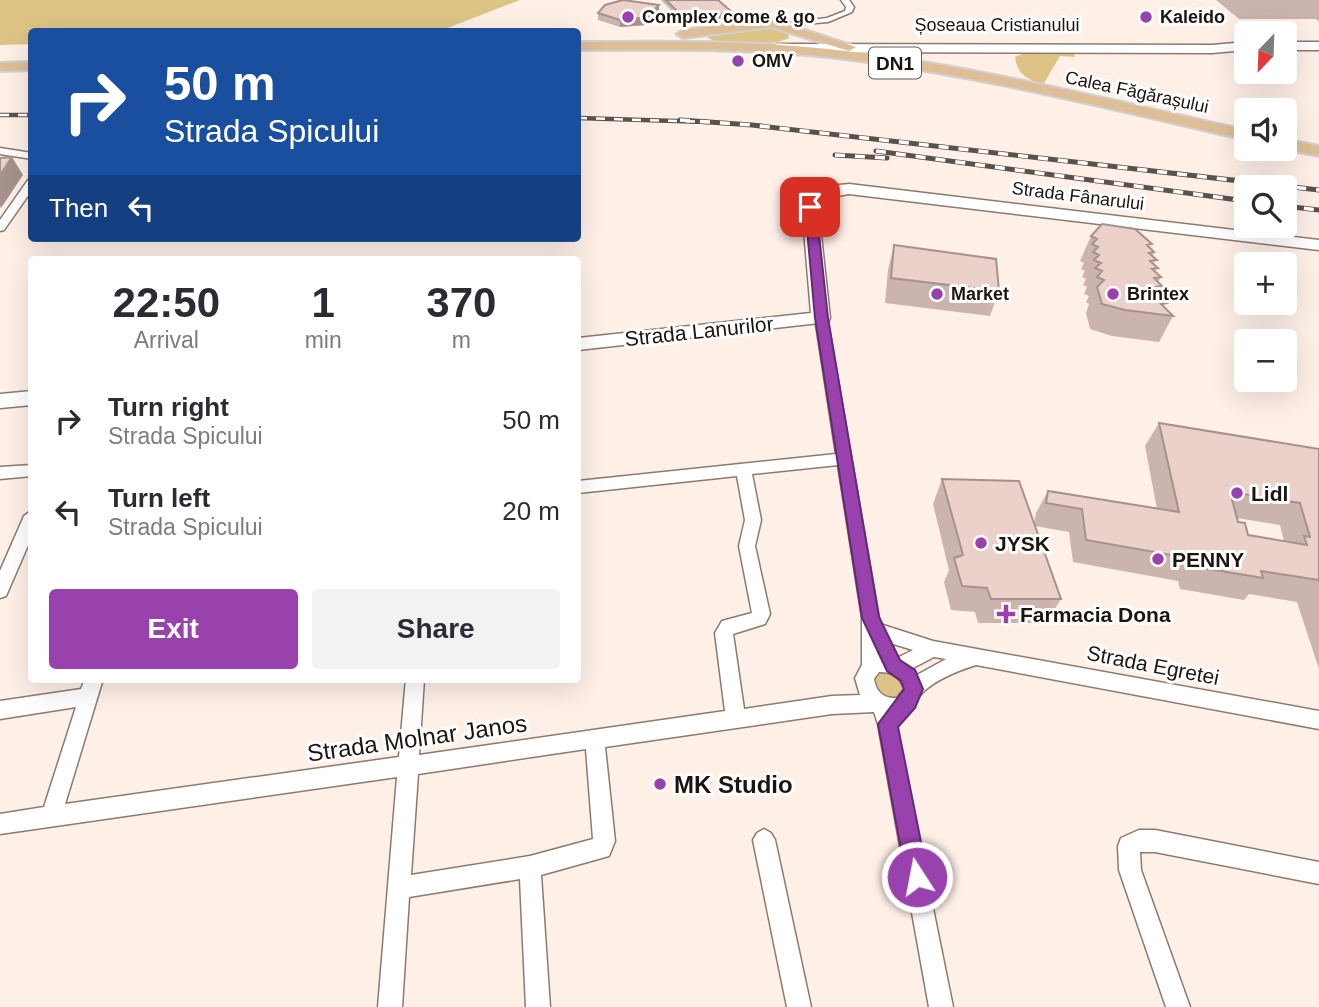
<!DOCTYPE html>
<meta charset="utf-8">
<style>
:root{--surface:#fff;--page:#f2f2f3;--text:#2b2b33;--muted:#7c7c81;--accent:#9942ae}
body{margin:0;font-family:Helvetica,sans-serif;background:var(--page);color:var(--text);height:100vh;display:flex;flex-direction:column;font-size:26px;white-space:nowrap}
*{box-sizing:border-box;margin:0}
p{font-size:23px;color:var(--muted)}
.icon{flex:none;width:38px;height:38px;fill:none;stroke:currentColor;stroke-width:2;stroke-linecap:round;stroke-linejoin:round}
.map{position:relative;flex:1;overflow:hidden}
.details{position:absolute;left:28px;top:256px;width:553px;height:427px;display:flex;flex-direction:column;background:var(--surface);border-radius:7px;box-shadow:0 7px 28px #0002}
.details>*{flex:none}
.banner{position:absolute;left:28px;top:28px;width:553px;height:214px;border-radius:7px;box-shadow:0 7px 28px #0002;background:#1a4fa0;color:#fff;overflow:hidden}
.needle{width:46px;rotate:203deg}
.controls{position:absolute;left:1234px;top:21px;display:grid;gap:14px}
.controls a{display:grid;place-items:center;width:63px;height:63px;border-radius:7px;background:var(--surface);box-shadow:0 7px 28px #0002;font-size:35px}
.pin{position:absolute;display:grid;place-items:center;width:60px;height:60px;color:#fff;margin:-30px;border-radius:14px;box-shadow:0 4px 10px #0006}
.me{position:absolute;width:77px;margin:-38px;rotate:349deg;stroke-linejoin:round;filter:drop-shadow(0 0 5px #0008)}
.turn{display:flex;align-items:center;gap:24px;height:147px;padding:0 21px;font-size:32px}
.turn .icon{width:91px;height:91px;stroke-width:2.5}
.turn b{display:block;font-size:49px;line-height:60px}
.then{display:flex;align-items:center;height:66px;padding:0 21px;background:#0003;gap:14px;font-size:26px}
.eta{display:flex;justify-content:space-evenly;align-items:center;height:119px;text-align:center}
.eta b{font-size:42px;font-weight:700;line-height:49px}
.action{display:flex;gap:14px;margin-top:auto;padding:14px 21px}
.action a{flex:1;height:80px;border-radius:7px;background:var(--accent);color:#fff;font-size:28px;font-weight:700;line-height:80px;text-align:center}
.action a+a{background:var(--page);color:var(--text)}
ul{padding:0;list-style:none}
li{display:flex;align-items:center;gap:21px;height:91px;padding:0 21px}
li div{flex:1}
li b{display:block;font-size:26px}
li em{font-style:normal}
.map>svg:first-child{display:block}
.green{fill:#ddc486}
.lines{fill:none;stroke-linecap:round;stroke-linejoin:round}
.street-casing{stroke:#8e796d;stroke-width:3}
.secondary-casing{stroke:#8e796d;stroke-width:3}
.primary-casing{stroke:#d2d0cf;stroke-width:4}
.street{fill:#fff;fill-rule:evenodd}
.secondary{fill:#fff;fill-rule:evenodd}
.primary{fill:#ddbe97;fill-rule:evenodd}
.rail-far1-casing{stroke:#5b514b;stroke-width:4.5}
.rail-casing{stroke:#5b514b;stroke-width:5}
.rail-far1{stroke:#fff;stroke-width:2.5;stroke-dasharray:9;stroke-linecap:butt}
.rail{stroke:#fff;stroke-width:3.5;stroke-dasharray:10;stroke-linecap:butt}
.wall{fill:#cbb4ae;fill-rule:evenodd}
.shaded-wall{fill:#a5928d}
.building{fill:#ecd1ca;stroke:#a5928d;stroke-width:2;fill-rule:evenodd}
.route{fill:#9942ae;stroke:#632b71;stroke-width:2}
.poi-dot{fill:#9942ae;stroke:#fff;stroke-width:2.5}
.labels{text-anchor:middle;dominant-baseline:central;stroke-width:6;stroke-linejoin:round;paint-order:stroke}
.far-poi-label{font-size:18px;font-weight:bold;fill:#1c140f;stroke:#fff;text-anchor:start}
.far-street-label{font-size:18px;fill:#1c140f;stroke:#fff}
.shield{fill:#fff;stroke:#605a57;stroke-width:2}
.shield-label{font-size:19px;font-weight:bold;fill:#1c140f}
.street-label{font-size:21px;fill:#1c140f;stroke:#fff}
.poi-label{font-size:21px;font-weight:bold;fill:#1c140f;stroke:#fff;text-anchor:start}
.near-street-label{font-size:24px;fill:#1c140f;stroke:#fff}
.near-poi-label{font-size:24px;font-weight:bold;fill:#1c140f;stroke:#fff;text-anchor:start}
</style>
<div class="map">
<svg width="1319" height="1007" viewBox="0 0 1319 1007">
<rect width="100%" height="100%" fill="#feefe7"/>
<!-- green -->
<g class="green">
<path d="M0,0H520L445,29L357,32H32L31,44L0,45Z"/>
<path d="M765,25L787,30L789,38C774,46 723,47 708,38L709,34Z"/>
<path d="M1025,53L1074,54L1075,57L1060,56L1043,85C1028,80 1017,74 1015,57Z"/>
<path d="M887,671L900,677L904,690L896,699L877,693L873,680L878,674Z"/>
</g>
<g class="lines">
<defs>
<g id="street">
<path d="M841,0H849L854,7L852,12L828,22L780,26L776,24L827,18L845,11L846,7Z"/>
<path d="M0,148L32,153V159L0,154Z"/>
<path d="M32,179V190L4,230L0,231V220L28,180Z"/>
<path d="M821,314L827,318L880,624L933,641L1319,711V729L976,665C957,671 939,678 924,691C910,703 919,709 894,716L953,1007H929L878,724L874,712L832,714L605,747L615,841L609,856L541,875L550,1007H526L520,879L409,897L402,1007H378L397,777L0,834V814L44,807L76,707L0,719V701L81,689L85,679H103L65,804L399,757L406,679H424L419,755L725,711L715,633L722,621L752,613L739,546L745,520L737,476L578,493V481L836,454L815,318ZM838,465L862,618V665L855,678L860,695L832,696L744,709L733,634L765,624L770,614L755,546L761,520L752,474ZM880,640L913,650L897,658L880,656ZM934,657L946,659L917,675L913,668ZM879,672C892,672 900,676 904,689L897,698C884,699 876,692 874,679ZM586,749L593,839L530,856L411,875L418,774Z"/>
<path d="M32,465V476L0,479V467Z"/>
<path d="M32,510V536L6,596L0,598V571L24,516Z"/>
<path d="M764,829L771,833L775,840L811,1007H787L753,840L757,833Z"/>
<path d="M1139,830H1155L1319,862V884L1155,852H1140L1141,870L1190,1007H1166L1119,870L1118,846L1121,838Z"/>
</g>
<g id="secondary">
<path d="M1246,42V50L1212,53L777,52L771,48L777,44L1212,45Z"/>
<rect x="1284" y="42" width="35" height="8"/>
<path d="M849,184L1319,240V250L849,194L821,199L818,207L830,318L828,322L578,350V338L811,313L802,207C811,183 827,187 849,184Z"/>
<path d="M32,391V405L0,408V394Z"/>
</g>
<g id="primary">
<path d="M772,19L856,47L849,51L771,27L683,38L677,34L683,30Z"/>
<path d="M578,42C662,42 745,40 828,49C969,64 1108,100 1246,130V140C1108,108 969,73 828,57C745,48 662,50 578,50Z"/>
<path d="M32,62V70L0,71V63Z"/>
<path d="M1284,139L1319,146V156L1284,149Z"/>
</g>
</defs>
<!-- street casing -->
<use href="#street" class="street-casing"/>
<!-- secondary casing -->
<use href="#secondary" class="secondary-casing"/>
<!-- primary casing -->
<use href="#primary" class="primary-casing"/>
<!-- street -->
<use href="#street" class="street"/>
<!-- secondary -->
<use href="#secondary" class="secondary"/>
<!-- primary -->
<use href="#primary" class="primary"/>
<defs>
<g id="rail-far1">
<path d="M0,115H32"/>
<path d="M578,118L708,122"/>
</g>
<g id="rail">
<path d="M680,120L752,125L1319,190"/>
<path d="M876,151L1246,201"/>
<path d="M835,155L887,158"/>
<path d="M1284,206L1319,210"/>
</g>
</defs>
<!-- rail-far1 casing -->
<use href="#rail-far1" class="rail-far1-casing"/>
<!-- rail casing -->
<use href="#rail" class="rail-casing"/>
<!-- rail-far1 -->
<use href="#rail-far1" class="rail-far1"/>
<!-- rail -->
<use href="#rail" class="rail"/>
</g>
<!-- wall -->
<g class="wall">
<path d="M661,0H718L732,17L684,23Z"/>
<path d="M1216,0H1319V22L1316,19H1239Z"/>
<path d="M659,12L646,25L620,27L598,20V13Z"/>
<path d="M1091,236L1150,248L1154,252L1152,256L1156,273L1161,277L1158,282L1162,286L1160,290L1165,308L1173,316L1159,342L1112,336L1090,329L1086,313L1089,304L1086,302L1089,296L1084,294L1087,287L1083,285L1086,279L1082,277L1085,271L1081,269L1084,263L1080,261Z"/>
<path d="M894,245L999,291L990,316L885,303L888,270Z"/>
<path d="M1159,423L1319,449V669L1297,602L1249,594L1244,600L1180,589L1178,581L1073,562L1069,532L1035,526L1061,599L1046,623H978L975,612L951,610L944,582L949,570L933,504L942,479L1034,523L1036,513L1048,491L1157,509L1145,446ZM1237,518L1280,525L1284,541L1248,535L1238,522Z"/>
</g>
<!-- shaded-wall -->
<g class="shaded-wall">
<path d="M659,5V12L646,25L620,27V20Z"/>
<path d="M732,12V17L684,23V18Z"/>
<path d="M12,157L23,175L1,208L0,206V175Z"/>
</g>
<!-- building -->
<g class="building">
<path d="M623,0L659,5L646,17L620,20L598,13L605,5Z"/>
<path d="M666,0H718L732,12L684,18Z"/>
<path d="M12,157L0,175V158Z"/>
<path d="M1102,224L1135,229L1152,244L1147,245L1154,252L1149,253L1157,260L1150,261L1158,268L1152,269L1161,277L1154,278L1162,286L1156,287L1165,295L1159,296L1167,303L1161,304L1173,316L1125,310L1102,304L1097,287L1104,280L1097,277L1102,271L1095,268L1101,263L1094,260L1099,255L1093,252L1098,247L1092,244L1097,239L1091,236Z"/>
<path d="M894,245L996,259L999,291L891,278Z"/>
<path d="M1159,423L1319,449V582V580L1261,571L1263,578L1197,567L1195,559L1086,540L1082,509L1046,503L1048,491L1179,512ZM1230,492L1300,503L1310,537L1304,536L1307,545L1248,535L1245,523L1238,522Z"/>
<path d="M942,479L1019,481L1061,599H991L987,588L962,586L954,558L963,555Z"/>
</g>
<!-- route -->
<path class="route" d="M810,203L816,207L828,318L879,617L900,660L915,670L923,689L915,708L898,727L928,877L924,884L917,888L909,884L906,877L878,724L904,689L901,681L887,671L862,618L815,318L805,207Z"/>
<!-- markers -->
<g class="poi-dot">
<circle cx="628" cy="17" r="7"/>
<circle cx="1146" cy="17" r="7"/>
<circle cx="738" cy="61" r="7"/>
<circle cx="937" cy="294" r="7"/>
<circle cx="1113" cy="294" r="7"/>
<circle cx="1237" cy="493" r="7"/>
<circle cx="981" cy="543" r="7"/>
<circle cx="1158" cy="559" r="7"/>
<path d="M1002.5 603.5h7v7h7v7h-7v7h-7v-7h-7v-7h7z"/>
<circle cx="660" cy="784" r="7"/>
</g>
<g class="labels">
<!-- far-poi labels -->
<g class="far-poi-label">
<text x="642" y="17">Complex come &amp; go</text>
<text x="1160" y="17">Kaleido</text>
<text x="752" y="61">OMV</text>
<text x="951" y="294">Market</text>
<text x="1127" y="294">Brintex</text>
</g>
<!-- far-street labels -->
<g class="far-street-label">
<text x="997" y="25">Șoseaua Cristianului</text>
<text transform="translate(1137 92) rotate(12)">Calea Făgărașului</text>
<text transform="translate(1078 196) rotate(7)">Strada Fânarului</text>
</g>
<!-- shield labels -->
<rect class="shield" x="869" y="47.5" width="52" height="31" rx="5"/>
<g class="shield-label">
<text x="895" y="63">DN1</text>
</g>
<!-- street labels -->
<g class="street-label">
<text transform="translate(699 331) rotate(-6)">Strada Lanurilor</text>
<text transform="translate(1153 665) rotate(11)">Strada Egretei</text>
</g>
<!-- poi labels -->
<g class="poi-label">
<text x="1251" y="493">Lidl</text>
<text x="995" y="543">JYSK</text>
<text x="1172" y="559">PENNY</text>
<text x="1020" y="614">Farmacia Dona</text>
</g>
<!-- near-street labels -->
<g class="near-street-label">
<text transform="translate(417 738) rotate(-8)">Strada Molnar Janos</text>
</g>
<!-- near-poi labels -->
<g class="near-poi-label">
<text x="674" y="784">MK Studio</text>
</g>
</g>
</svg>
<div class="controls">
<a><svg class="needle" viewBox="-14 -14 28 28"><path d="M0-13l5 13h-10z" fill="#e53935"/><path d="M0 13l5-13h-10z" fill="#7c7c81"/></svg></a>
<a><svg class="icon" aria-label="sound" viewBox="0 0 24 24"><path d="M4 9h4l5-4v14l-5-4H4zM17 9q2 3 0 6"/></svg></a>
<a><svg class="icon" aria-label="search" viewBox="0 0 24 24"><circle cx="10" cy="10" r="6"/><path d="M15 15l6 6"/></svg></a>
<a>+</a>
<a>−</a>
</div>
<div class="pin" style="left:810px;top:207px;background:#d93025"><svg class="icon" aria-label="arrive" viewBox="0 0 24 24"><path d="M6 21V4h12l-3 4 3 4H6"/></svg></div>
<svg class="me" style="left:917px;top:877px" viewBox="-20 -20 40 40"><circle r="17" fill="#9942ae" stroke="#fff" stroke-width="3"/><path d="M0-11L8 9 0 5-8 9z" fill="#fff"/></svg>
<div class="banner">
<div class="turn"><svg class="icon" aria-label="right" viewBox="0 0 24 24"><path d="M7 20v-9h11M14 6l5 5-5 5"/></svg><div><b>50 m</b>Strada Spicului</div></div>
<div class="then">Then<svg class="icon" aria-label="left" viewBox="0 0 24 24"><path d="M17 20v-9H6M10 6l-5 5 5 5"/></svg></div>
</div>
<section class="details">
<div class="eta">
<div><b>22:50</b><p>Arrival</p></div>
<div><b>1</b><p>min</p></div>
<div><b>370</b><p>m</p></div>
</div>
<ul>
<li><svg class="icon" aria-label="right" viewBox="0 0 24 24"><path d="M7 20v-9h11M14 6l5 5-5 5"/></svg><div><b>Turn right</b><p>Strada Spicului</p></div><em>50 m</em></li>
<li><svg class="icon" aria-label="left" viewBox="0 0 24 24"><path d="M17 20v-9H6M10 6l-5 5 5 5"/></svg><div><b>Turn left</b><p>Strada Spicului</p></div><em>20 m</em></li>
</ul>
<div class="action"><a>Exit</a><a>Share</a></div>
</section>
</div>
